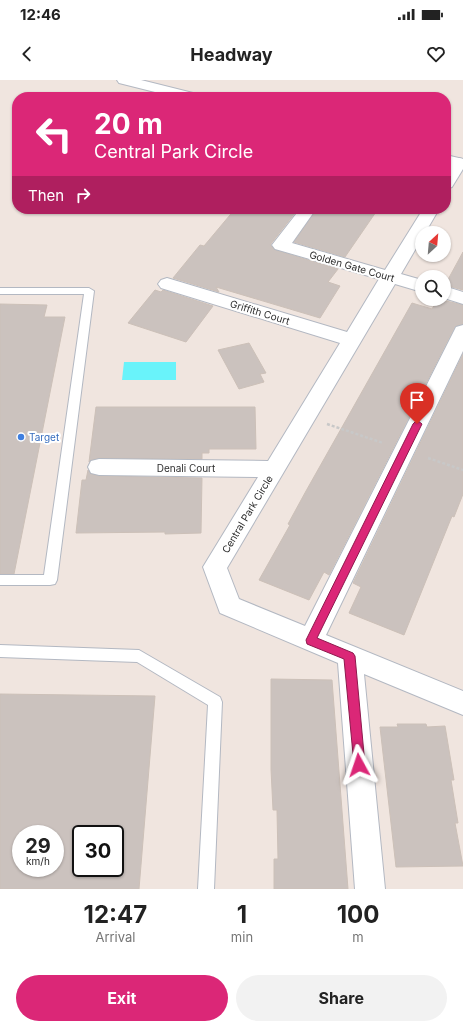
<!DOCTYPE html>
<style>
:root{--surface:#fff;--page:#f2f2f2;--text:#222;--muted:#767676;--accent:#db2777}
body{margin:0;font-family:Inter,sans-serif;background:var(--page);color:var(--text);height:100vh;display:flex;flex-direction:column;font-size:15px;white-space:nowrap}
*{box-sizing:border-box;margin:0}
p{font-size:13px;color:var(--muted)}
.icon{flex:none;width:22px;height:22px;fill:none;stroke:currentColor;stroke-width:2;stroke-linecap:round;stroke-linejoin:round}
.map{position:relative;height:809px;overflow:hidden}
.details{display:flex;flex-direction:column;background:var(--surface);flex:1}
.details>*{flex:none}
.hud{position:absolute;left:12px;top:12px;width:439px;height:122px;border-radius:16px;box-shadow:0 1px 3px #0004;background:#db2777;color:#fff;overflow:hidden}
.needle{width:26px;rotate:26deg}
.tools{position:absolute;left:415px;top:146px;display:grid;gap:8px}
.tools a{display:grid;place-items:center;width:36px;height:36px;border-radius:50%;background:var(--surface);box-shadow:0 1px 3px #0004;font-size:20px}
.speed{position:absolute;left:12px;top:745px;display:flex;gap:8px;font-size:20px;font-weight:700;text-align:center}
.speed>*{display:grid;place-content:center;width:52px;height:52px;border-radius:50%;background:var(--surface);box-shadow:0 1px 3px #0004;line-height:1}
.speed small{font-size:10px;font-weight:400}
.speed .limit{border:2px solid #111;border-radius:6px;background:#fff;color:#111}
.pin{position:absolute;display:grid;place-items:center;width:34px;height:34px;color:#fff;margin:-41px -17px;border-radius:50% 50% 50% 0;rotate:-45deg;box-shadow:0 0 4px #0007}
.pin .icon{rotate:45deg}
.me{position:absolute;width:44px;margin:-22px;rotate:355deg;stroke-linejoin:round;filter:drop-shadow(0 0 3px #0008)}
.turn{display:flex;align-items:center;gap:14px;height:84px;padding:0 16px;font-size:18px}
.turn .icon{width:52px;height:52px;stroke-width:2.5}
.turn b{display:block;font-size:28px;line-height:34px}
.then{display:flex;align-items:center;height:38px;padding:0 16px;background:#0003;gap:8px;font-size:15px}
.eta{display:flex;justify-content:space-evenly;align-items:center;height:68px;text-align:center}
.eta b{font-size:24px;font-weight:700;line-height:28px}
.button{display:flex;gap:8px;margin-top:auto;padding:8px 16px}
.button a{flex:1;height:46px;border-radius:24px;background:var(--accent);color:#fff;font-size:16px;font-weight:700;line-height:46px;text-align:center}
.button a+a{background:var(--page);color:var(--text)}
.status{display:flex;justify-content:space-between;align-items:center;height:28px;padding:0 20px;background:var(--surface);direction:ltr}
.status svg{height:11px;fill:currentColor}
header{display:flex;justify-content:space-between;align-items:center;height:52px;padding:0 16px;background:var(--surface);font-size:18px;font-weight:700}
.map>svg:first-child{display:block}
.water{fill:#69f3fa}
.building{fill:#cbc2be;stroke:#ccc0b8;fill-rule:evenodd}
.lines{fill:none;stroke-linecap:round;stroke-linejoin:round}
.lane-casing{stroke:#b3b8c2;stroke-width:2}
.street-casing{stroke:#b3b8c2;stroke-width:2}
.secondary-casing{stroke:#b3b8c2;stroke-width:2}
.path{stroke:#c8c8c8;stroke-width:2.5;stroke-dasharray:3 2;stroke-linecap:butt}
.lane{fill:#fff;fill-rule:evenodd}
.street{fill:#fff;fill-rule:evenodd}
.secondary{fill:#fff;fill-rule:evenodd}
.route{fill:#db2777;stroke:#8e194d}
.shop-dot{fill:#3f7fe0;stroke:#fff;stroke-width:1.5}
.labels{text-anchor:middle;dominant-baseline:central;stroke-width:4;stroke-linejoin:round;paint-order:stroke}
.street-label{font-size:10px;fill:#2d2d2d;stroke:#fff}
.shop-label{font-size:10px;fill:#366cbe;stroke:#fff;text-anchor:start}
</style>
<div class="status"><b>12:46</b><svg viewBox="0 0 49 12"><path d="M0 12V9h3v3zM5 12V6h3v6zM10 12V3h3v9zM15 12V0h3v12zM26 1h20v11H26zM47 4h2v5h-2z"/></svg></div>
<header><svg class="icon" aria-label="back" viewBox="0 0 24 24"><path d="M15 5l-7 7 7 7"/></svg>Headway<svg class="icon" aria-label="heart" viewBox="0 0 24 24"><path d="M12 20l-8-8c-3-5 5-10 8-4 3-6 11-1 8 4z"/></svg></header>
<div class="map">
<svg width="463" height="809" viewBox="0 0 463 809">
<rect width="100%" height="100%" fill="#f0e5df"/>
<!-- water -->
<path class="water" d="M124,282H176V300H122Z"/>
<!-- building -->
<g class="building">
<path d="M235,129H298L270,165L275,170L338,189L328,202L340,206L320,238L216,207L219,212L173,198L200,165L204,166Z"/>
<path d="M317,129H378L345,177L294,162Z"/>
<path d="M463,172V210L445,205Z"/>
<path d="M155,210L161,212L163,210L213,226L186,262L128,243Z"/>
<path d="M438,219L463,225V244L455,246L329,495L324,492L309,520L259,500L290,445L288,444L306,411L412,223L432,229Z"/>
<path d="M0,224L47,225L44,237H65L14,494H0Z"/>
<path d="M249,263L266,293L260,294L264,302L239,309L218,270Z"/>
<path d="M463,274V414L454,437L452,436L404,555L349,533L361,507L353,503Z"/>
<path d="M96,327H255L256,369H209V373H202V379L99,378L91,380L89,382Z"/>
<path d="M88,390L91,394L99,396L202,398L201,453L165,454V452L76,453L82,400H86Z"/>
<path d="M271,599L332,600L348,809H274V779H278L277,730H273L271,689Z"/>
<path d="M0,614L155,616L139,809H0ZM21,754H55V788H21ZM81,754H115V788H81Z"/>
<path d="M397,644H426L427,647L445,646L454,700H451L458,743H455L463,786L396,787L380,647H398Z"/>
</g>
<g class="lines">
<defs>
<g id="lane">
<path d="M0,208H89L94,211L57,500L55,504L50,505H0V495H44L84,214H0Z"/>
<path d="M0,565L139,570L220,617L222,622L214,809H198L208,625L137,582L0,577Z"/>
</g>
<g id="street">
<path d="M459,78L463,79V89L452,107L446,109V91L453,80Z"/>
<path d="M300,129H316L292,163L385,190L423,129H439L425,153H422V158L401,194L422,200V212L395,204L227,488L239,519L305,546L454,251L456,247L463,245V271L326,555L463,611V635L364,594L385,809H355L338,583L220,533L203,487L258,397L99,395L91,393L88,387L91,381L99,379L268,381L340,263L161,208L158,204L161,200L167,198L347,252L379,199L275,169L272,165Z"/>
<path d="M444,206L463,212V224L444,218Z"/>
</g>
<g id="secondary">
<path d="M117,0H141L197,14L199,17H175L119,3Z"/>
<path d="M446,75L463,79V89L446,85Z"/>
</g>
</defs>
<!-- lane casing -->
<use href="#lane" class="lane-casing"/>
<!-- street casing -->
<use href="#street" class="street-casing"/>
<!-- secondary casing -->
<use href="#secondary" class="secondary-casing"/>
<!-- path -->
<g class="path">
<path d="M327,344L383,363"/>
<path d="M428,378L463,390"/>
</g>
<!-- lane -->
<use href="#lane" class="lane"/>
<!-- street -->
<use href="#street" class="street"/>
<!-- secondary -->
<use href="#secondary" class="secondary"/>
</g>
<!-- route -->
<path class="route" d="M417,340L422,344L317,558L353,573L355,576L365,685L363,688L359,690L355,688L354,685L344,579L307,564L306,560L413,344Z"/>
<!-- markers -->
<circle class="shop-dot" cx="21" cy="357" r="4"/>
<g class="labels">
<!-- street labels -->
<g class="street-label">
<text transform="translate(352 186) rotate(16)">Golden Gate Court</text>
<text transform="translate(260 232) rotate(17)">Griffith Court</text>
<text x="186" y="388">Denali Court</text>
<text transform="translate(247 434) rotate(-59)">Central Park Circle</text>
</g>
<!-- shop labels -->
<g class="shop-label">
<text x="29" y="357">Target</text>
</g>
</g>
</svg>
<div class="tools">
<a><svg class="needle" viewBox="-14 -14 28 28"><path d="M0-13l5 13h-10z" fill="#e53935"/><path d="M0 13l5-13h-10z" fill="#767676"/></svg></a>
<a><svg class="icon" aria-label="search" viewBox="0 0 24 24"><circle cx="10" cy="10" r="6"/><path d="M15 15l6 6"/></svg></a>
</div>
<div class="speed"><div>29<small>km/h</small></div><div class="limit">30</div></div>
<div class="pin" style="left:417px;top:344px;background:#d93025"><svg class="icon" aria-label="arrive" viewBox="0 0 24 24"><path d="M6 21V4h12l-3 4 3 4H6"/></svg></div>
<svg class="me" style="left:359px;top:685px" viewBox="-20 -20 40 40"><path d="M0-17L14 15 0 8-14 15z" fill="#db2777" stroke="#fff" stroke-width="4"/></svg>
<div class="hud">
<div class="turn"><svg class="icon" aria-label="left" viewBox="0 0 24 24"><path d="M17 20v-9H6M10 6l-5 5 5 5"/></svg><div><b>20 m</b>Central Park Circle</div></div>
<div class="then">Then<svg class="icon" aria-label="right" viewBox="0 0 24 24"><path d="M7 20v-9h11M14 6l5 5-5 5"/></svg></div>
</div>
</div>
<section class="details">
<div class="eta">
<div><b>12:47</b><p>Arrival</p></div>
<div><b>1</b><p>min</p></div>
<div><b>100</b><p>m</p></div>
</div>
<div class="button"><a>Exit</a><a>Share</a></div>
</section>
